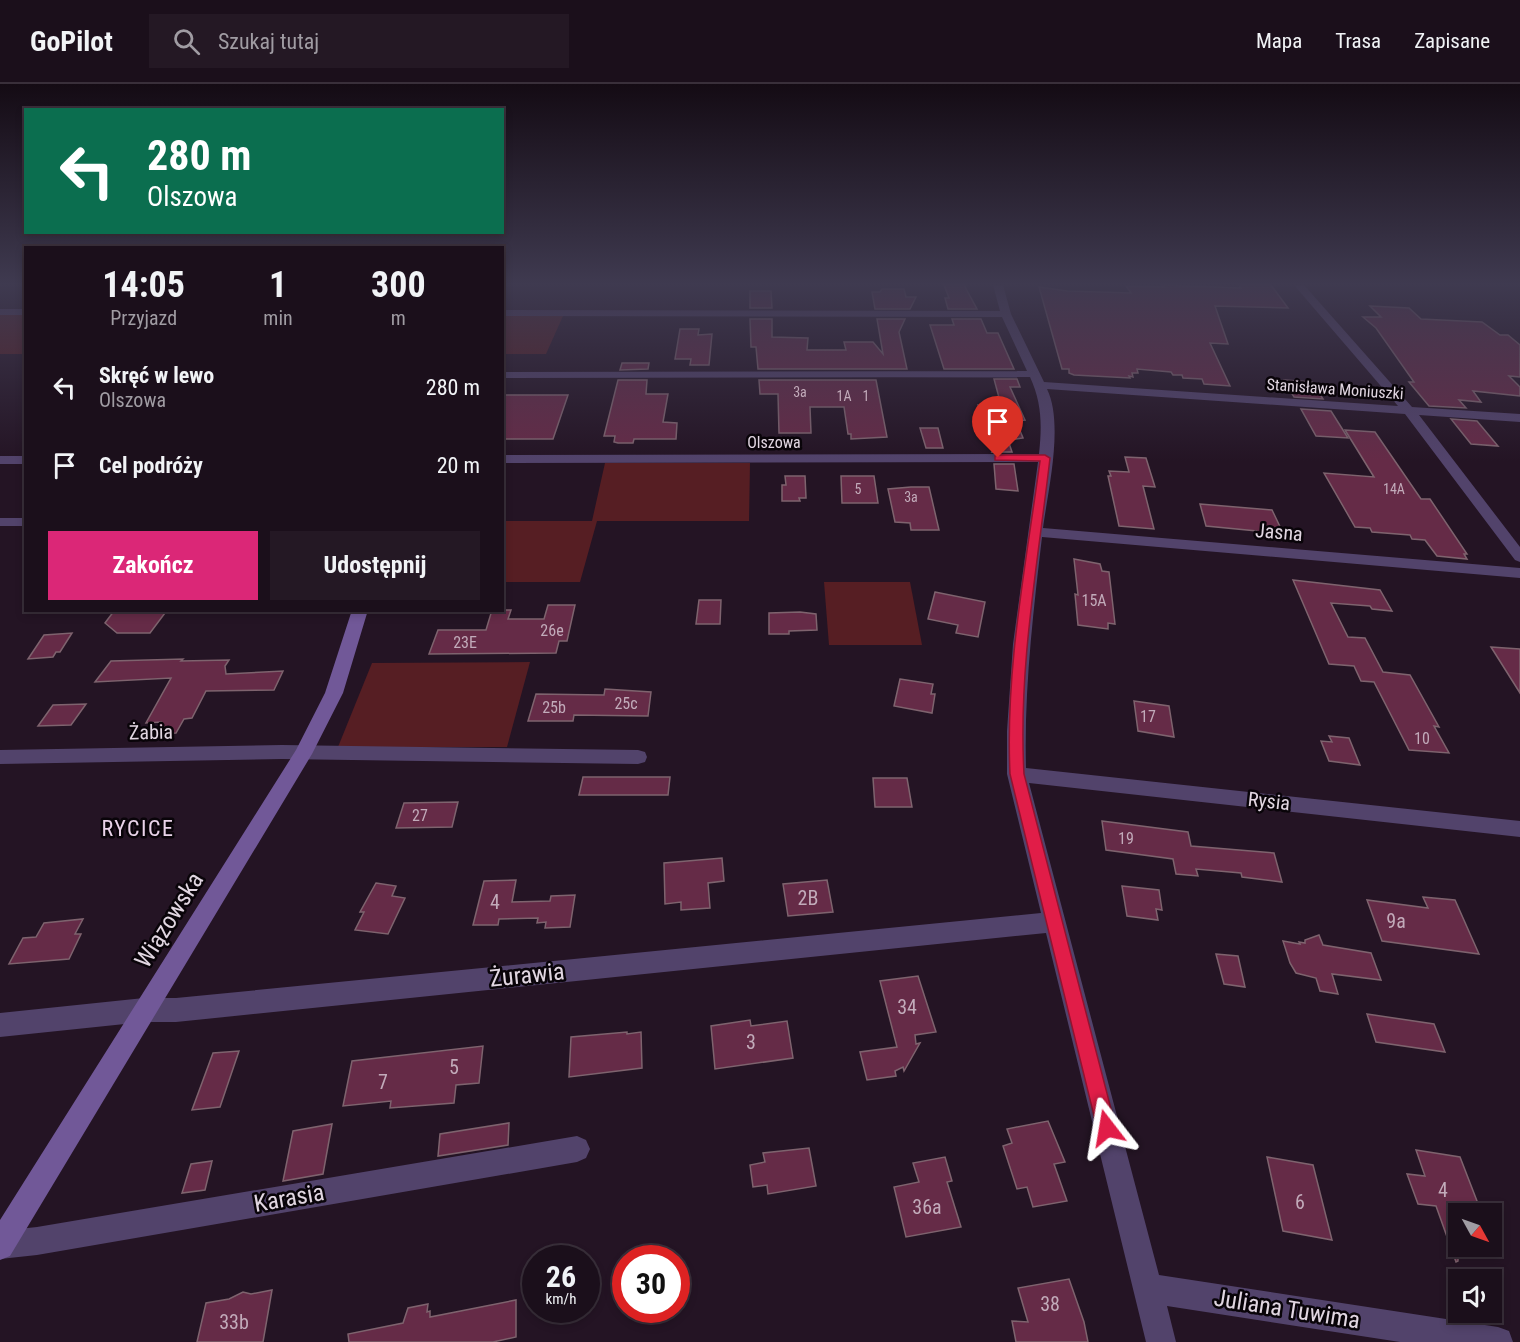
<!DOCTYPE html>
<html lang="pl">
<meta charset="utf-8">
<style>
:root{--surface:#1b0f1b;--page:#241824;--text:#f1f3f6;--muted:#a09ca3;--line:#392f3a;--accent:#db2777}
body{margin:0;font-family:"Roboto Condensed",sans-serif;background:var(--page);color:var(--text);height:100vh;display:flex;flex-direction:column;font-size:22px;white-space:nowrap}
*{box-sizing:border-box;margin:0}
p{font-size:20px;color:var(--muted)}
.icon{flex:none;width:33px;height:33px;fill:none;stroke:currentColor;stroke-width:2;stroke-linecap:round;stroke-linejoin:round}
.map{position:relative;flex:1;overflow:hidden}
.drawer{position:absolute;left:24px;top:162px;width:480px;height:366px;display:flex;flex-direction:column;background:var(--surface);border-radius:0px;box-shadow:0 3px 9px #0003,0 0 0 2px var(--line)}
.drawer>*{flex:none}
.guide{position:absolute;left:24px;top:24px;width:480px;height:126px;border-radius:0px;box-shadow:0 3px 9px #0003,0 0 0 2px var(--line);background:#0b6e4f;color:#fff;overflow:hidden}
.needle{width:39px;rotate:130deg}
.fabs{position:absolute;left:1448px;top:1119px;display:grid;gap:12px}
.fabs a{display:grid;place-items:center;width:54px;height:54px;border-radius:0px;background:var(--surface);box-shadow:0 3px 9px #0003,0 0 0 2px var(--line);font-size:30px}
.speed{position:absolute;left:522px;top:1161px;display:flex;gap:12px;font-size:30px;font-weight:700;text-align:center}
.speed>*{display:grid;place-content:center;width:78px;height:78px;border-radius:50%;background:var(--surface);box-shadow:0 3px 9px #0003,0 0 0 2px var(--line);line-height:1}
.speed small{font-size:15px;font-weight:400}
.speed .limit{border:9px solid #d22;background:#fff;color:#111}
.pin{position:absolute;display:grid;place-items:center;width:51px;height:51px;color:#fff;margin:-62px -26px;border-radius:50% 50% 50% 0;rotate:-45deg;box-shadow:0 0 6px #0007}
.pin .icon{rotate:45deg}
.me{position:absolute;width:66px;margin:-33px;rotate:346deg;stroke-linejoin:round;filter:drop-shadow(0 0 4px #0008)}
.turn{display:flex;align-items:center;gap:21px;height:126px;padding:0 24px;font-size:27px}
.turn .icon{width:78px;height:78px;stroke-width:2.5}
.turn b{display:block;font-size:42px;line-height:51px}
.eta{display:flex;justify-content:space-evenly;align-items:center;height:102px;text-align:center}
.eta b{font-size:36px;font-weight:700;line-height:42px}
.cta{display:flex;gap:12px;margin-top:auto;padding:12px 24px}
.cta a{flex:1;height:69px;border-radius:0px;background:var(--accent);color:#fff;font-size:24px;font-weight:700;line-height:69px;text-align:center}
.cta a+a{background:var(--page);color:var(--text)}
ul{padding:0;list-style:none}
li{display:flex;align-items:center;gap:18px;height:78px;padding:0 24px}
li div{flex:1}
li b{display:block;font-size:22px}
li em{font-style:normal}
header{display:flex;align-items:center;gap:36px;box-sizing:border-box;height:84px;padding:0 30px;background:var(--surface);border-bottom:2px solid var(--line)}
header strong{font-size:28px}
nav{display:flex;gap:33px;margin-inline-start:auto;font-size:21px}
.search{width:420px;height:54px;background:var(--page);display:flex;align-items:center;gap:15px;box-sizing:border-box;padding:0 21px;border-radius:0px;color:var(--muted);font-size:22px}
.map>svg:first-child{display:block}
.green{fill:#561e23}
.building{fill:#652b47;stroke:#7e636e;stroke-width:1.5}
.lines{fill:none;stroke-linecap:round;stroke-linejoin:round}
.minor{fill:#52436b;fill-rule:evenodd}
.secondary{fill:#715898;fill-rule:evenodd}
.route{fill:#e11d48;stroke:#92132f;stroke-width:1.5}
.labels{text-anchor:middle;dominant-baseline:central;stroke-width:5;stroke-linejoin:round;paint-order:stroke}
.far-number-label{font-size:14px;fill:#c2abba}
.far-street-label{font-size:16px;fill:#e1d6e1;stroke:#090409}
.number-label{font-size:16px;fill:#c2abba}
.street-label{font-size:20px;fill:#e1d6e1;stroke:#090409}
.near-number-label{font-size:20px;fill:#c2abba}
.quarter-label{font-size:22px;letter-spacing:1.5px;fill:#e9d3e9;stroke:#090409}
.near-street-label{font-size:24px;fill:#e1d6e1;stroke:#090409}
</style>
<header>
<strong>GoPilot</strong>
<div class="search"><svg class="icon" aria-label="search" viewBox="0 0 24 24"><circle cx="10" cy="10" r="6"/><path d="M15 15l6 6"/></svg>Szukaj tutaj</div>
<nav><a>Mapa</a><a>Trasa</a><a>Zapisane</a></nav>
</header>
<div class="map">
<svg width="1520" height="1258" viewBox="0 0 1520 1258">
<rect width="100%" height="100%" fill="#241424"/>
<!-- green -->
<g class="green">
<rect x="0" y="230" width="25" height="40"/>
<path d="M503,232H563L546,270H503Z"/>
<path d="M605,379H750L749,437H597L580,498H503V437H592Z"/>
<path d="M824,498H910L922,561H829Z"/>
<path d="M530,578L507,663H338L372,579Z"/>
</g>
<!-- building -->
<g class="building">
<path d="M944,201H964L977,225H948L945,214H949Z"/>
<path d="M1162,201L1241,204L1239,201H1271L1288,224L1215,222L1228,260L1210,259L1230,302L1204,300L1202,295L1183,294L1182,291H1173L1171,288L1137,285L1138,289H1132L1133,293L1129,292L1130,294L1074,291L1069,289V285H1062L1039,203L1067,207L1131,209L1126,202L1164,203Z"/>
<path d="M882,205H904L906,213H916L910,225H875L872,208H880Z"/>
<path d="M750,207H771L772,224H750Z"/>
<path d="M1370,222L1409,224L1421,235L1482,238L1500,251H1508L1520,261V293L1509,292L1520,303V312L1473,307L1481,318L1459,316L1466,324L1429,322L1409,298H1414L1376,244L1363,233H1381Z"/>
<path d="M750,235H772V253L808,254L807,266H846L844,258H873L883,270L877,235H905L899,248L907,285H758L756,263H751Z"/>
<path d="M952,235H981L987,249H998L1014,285H944L930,241H954Z"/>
<path d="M680,245H699L698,251L712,250L709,281H690L691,275H675Z"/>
<path d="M622,279H649L648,285L620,286Z"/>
<path d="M994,295H1017L1020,303H1010L1025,336L1016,337L1023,354L1008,356L1012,368H992L994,365L992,364L978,321H1001Z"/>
<path d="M618,296H647L646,310H668L663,338L677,339L676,355H634L633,359H618L614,358L615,352H604Z"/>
<path d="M759,296H876L887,353L851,355V350H848L844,323H810L811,349H779L778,310H760Z"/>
<path d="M1284,296L1312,298L1323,315L1294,313Z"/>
<path d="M502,311H568L553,355H502Z"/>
<path d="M1301,325L1331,327L1348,354L1316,352Z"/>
<path d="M1451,335L1477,337L1498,362L1471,360Z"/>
<path d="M920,344H938L943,364H926Z"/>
<path d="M1345,346L1375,348L1421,415H1430L1467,470H1464L1467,475L1437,472L1425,456L1412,455L1410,451L1372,448L1370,444L1355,443L1324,389L1374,393Z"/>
<path d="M1125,373L1146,374L1155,403L1143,402L1154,445L1119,442L1108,392H1111L1109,387L1129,388Z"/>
<path d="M994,380H1014L1018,407L996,405Z"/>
<path d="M785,392H805L806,414H799L800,417H782V401H786Z"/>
<path d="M841,392H874L878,419H842Z"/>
<path d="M911,403H929L939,446H911L910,439L895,438L888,405Z"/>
<path d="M1200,420L1272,426L1285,453L1259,450L1257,447L1206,442Z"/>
<path d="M1074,475L1100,480L1102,487L1109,488L1115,540L1108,539V545L1078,541L1075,510L1078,511Z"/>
<path d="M1293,496L1380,506L1392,527L1372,525L1370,522L1331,519L1348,553L1365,554L1383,588L1410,591L1439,643L1434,642L1449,669L1409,666L1374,598L1361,597L1354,582L1329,580Z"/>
<path d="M935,508L985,518L978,553L956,549L958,541L928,535Z"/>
<path d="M699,516H721L720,540H696Z"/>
<path d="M548,521H575L567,557H559L556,569L429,570L438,546H486L492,526H511L508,535H544Z"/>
<path d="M114,527H142L140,529H165L150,549H117L105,539Z"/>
<path d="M800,528L816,530L817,546L789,547V550H769V529Z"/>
<path d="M72,549L60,568H56L53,573L28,575L44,551Z"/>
<path d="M1491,563L1520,565V609Z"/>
<path d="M183,575L181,577L229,576L225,582L226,590L283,587L274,606L206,607L192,634L184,635L176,649L155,650L161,638L146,639L171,594L95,598L111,577Z"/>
<path d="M900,595L933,600L931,610H935L932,629L894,622Z"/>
<path d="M605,605L651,608L648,632L574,631L573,637H528L536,610L604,611Z"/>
<path d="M1134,617L1169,622L1174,653L1138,647Z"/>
<path d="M86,620L71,641L38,642L53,621Z"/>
<path d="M1329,652L1349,654L1360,681L1329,677L1321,657L1332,658Z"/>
<path d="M583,693H670L668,711H579Z"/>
<path d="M873,694H907L912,723H875Z"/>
<path d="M458,718L452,743L396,744L404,719Z"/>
<path d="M1102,737L1188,748L1191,762L1274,769L1282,798L1242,793L1241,789L1196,785L1198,792L1176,790L1173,775L1106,766Z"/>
<path d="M722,774L724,797L708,799L710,824L681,826V818L665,820L664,779Z"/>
<path d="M516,796L512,818L550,817L551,812L575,811L570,843L545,844L546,838L537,839L538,834L499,835L498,841H473L484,797Z"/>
<path d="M827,796L833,828L788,832L783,800Z"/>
<path d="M376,799L396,802L392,812L405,814L388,850L355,846L364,828H360Z"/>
<path d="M1122,802L1159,806L1162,826L1156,825L1158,836L1127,832Z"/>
<path d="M1423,813L1455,816L1479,870L1382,857L1367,816L1428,824Z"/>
<path d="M83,835L75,850H81L69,875L9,880L23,854L36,853L44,839Z"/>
<path d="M1319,851L1323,861L1371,869L1381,896L1332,890L1338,910L1320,907L1316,894L1296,889L1290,879L1283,857L1300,860L1299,858L1305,859V856Z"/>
<path d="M1216,870L1238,872L1245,903L1224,900Z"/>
<path d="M918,892L936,948L915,951L916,960L920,959L904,987L903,983L895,987L896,992L867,996L860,968L897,963L880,897Z"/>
<path d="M1367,930L1434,940L1445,968L1376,958Z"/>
<path d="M750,936L751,942L787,937L793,974L715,985L711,942Z"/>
<path d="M627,948V950L641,948L642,984L569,993L571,953Z"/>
<path d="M483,962L479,999L456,1001L454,1019L390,1024L391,1017L343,1022L352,977Z"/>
<path d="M239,967L220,1023L192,1026L213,969Z"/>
<path d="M1048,1037L1065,1078L1054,1080L1067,1117L1033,1123L1027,1103L1017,1105L1003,1062L1012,1059L1007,1045Z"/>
<path d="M509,1039L508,1061L438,1072L440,1050Z"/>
<path d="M332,1040L323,1090L283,1097L293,1047Z"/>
<path d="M809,1064L816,1102L768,1110L767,1101L753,1103L750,1081L765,1078L763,1069Z"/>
<path d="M1416,1066L1460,1073L1482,1130H1458V1177L1456,1178L1436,1122L1418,1120L1407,1090L1425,1092Z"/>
<path d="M945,1073L952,1097L947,1098L961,1143L906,1153L894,1103L919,1098L913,1079Z"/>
<path d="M1267,1073L1313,1081L1332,1156L1283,1147Z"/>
<path d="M212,1077L205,1106L182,1109L191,1080Z"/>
<path d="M1069,1195L1084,1238L1088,1258H1016L1012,1237L1028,1238L1018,1204Z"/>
<path d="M272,1206L263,1258H197L206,1219L229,1215L243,1208L251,1210Z"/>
<path d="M516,1216V1253L493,1258H349L348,1250L403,1239L408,1224L428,1220L427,1228L430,1227V1233Z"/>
</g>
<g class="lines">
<!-- minor -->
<g class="minor">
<path d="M993,201H1003L1011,230L1044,298L1398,322L1294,201H1304L1412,323L1520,330V338L1419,331L1520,463V478L1515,476L1405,330L1047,305C1064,340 1048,406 1043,444L1520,484V494L1042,453C1033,530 1024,606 1026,684L1520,737V753L1029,699L1159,1191L1498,1243L1509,1247L1513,1258H1400L1167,1222L1176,1258H1146L1046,849L176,938H144L0,953V929L144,914H176L1041,829L1007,690V647L1013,560L1038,378L502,379V371L1039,370C1042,342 1042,319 1030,293L502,294V288L1027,287L1002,233L502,232V226L1000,227Z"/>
<rect x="0" y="225" width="26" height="6"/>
<rect x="0" y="372" width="26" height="8"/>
<rect x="0" y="434" width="26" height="8"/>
<path d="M282,661L638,666L645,668L647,673L645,678L638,680L282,675L0,680V666Z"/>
<path d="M577,1052L586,1056L590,1065L586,1074L577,1078L37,1171L0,1175V1147L37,1143Z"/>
</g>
<!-- secondary -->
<path class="secondary" d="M352,526H368L343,609L312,670L10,1172L0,1176V1136L296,666L325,609Z"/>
</g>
<!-- sky -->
<linearGradient id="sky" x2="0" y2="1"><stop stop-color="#140b14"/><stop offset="0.53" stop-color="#3f3a50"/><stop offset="1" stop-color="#3f3a50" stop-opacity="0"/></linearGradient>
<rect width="1520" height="377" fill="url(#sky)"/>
<!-- route -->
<path class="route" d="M998,371H1045L1050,374C1038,479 1018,584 1024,690L1116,1044L1114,1051L1107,1053L1100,1051L1097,1044L1010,690C1005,585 1026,481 1040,377L995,376V372Z"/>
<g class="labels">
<!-- far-number labels -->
<g class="far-number-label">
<text x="800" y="308">3a</text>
<text x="844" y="312">1A</text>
<text x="866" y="312">1</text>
<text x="858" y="405">5</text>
<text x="1394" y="405">14A</text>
<text x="911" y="413">3a</text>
</g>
<!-- far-street labels -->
<g class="far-street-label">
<text transform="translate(1335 305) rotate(4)">Stanisława Moniuszki</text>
<text x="774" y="358">Olszowa</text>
</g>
<!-- number labels -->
<g class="number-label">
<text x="1094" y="516">15A</text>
<text x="552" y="546">26e</text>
<text x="465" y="558">23E</text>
<text x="626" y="619">25c</text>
<text x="554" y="623">25b</text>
<text x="1148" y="632">17</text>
<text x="1422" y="654">10</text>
<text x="420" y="731">27</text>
<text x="1126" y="754">19</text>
</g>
<!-- street labels -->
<g class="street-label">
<text transform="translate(1279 448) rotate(5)">Jasna</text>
<text transform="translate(151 648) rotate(-1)">Żabia</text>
<text transform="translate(1269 717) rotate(6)">Rysia</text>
</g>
<!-- near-number labels -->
<g class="near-number-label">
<text x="808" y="814">2B</text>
<text x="495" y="818">4</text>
<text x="1396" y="837">9a</text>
<text x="907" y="923">34</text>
<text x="751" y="958">3</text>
<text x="454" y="983">5</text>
<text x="383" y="998">7</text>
<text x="1443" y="1106">4</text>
<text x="1300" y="1118">6</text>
<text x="927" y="1123">36a</text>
<text x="1050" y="1220">38</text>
<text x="234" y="1238">33b</text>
</g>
<!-- quarter labels -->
<g class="quarter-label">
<text x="138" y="744">RYCICE</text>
</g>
<!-- near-street labels -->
<g class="near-street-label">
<text transform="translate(169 836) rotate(-58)">Wiązowska</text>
<text transform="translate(527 891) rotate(-6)">Żurawia</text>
<text transform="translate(289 1114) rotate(-10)">Karasia</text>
<text transform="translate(1287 1225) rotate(9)">Juliana Tuwima</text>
</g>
</g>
</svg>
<div class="fabs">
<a><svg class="needle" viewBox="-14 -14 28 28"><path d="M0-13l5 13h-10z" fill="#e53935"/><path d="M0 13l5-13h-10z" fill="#a09ca3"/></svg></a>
<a><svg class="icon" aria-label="sound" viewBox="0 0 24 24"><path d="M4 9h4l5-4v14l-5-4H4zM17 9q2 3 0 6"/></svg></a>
</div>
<div class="speed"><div>26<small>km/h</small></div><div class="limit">30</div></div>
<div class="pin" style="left:998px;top:374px;background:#d93025"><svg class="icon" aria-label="arrive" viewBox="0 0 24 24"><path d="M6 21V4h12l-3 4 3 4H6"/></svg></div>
<svg class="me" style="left:1107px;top:1044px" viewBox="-20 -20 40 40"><path d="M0-17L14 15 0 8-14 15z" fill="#e11d48" stroke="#fff" stroke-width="4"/></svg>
<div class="guide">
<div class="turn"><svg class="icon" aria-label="left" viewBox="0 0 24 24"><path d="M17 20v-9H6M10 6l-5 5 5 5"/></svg><div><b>280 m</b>Olszowa</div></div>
</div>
<section class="drawer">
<div class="eta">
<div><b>14:05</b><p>Przyjazd</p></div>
<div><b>1</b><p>min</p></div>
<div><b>300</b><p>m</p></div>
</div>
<ul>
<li><svg class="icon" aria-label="left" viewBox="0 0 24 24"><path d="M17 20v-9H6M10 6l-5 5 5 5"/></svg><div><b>Skręć w lewo</b><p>Olszowa</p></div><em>280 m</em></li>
<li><svg class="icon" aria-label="arrive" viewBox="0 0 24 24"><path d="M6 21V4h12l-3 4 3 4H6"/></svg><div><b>Cel podróży</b></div><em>20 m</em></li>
</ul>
<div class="cta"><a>Zakończ</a><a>Udostępnij</a></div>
</section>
</div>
